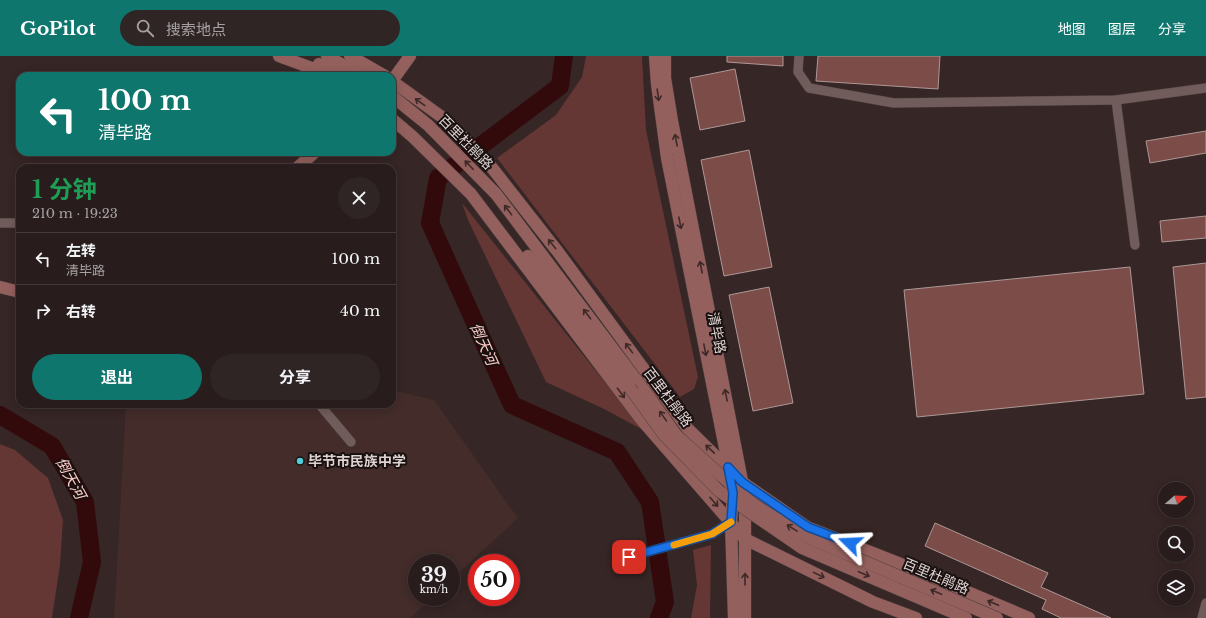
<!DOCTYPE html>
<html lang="zh">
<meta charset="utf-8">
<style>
:root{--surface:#281c1c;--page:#302525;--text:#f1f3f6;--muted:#a5a1a3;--line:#443a3b;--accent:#0f766e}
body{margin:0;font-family:"Libre Baskerville","Noto Sans SC",serif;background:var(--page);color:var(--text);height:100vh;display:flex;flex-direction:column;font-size:15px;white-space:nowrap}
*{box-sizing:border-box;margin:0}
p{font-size:13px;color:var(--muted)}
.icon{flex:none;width:22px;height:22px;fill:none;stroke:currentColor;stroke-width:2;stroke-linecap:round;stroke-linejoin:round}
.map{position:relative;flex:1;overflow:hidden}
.panel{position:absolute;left:16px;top:108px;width:380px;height:244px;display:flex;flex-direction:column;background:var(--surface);border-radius:12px;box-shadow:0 2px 10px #0003,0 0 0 1px var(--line)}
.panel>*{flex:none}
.hud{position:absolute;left:16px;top:16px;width:380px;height:84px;border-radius:12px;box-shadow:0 2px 10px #0003,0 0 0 1px var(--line);background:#0f766e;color:#fff;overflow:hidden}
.needle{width:26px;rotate:71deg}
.controls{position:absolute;left:1158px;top:426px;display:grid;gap:8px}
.controls a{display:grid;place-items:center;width:36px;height:36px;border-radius:50%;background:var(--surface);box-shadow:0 2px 10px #0003,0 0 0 1px var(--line);font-size:20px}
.speed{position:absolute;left:408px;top:498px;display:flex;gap:8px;font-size:20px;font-weight:700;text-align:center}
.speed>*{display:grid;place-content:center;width:52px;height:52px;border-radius:50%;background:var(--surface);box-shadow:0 2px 10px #0003,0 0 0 1px var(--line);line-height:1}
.speed small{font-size:10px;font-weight:400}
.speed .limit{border:6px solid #d22;background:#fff;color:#111}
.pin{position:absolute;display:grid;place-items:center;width:34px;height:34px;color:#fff;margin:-17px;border-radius:8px;box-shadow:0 2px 6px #0006}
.me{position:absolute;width:44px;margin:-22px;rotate:291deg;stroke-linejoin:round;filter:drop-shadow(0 0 3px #0008)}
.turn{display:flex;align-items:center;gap:14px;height:84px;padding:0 16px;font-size:18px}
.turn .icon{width:52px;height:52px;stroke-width:2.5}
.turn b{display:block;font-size:28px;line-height:34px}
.round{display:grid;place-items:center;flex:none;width:42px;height:42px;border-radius:21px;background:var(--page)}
.headline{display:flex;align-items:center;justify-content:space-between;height:68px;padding:0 16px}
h1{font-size:24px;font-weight:700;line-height:30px;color:#1e9e55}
.primary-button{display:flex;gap:8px;margin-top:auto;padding:8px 16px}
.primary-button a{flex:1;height:46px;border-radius:24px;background:var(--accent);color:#fff;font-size:16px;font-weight:700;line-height:46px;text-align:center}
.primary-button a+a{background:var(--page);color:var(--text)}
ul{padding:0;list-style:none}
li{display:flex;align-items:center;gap:12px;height:52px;padding:0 16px;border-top:1px solid var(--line)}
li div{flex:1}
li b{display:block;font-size:15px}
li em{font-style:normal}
header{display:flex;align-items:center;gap:24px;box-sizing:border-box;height:56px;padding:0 20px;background:var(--accent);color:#fff}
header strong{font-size:19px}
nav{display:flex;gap:22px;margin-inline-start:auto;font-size:14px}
.search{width:280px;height:36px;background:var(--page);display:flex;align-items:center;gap:10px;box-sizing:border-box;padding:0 14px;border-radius:22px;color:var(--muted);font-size:15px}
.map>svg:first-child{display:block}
.built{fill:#432c2a}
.green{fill:#643634}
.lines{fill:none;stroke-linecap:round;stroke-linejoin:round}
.river{stroke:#330a0b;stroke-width:18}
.building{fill:#7c4c49;stroke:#ad9896}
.street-casing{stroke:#4f4141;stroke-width:10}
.secondary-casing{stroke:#4f4141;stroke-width:13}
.street{stroke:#705d5b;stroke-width:9}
.secondary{stroke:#94605d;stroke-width:12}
.secondary-bridge-casing{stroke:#4f4141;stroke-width:13;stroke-linecap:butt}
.secondary-bridge{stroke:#94605d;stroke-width:12}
.oneway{stroke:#3d2927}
.route-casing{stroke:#114b97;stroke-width:10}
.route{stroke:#1a73e8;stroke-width:7}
.slow{stroke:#f59e0b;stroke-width:7}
.poi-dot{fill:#52ccd6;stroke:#181110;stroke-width:1.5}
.labels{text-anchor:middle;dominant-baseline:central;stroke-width:4;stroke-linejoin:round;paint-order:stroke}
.street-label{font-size:14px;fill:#dfd3d2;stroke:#181110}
.poi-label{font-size:14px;font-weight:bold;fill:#dfd3d2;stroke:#181110;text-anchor:start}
.water-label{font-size:15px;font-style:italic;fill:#ffccc8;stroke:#181110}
</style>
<header>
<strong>GoPilot</strong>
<div class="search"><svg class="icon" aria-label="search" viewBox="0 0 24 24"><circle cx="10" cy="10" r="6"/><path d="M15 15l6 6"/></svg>搜索地点</div>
<nav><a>地图</a><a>图层</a><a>分享</a></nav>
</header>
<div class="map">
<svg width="1206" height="562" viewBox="0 0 1206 562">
<rect width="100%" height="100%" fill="#362625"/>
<!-- built -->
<path class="built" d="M392,334L434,344L518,462L451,524V507H417V541H433L410,562H114L126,348H392Z"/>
<!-- green -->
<g class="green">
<path d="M586,0H642L646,74L698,321L694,333L680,341L497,102L556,59L582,21Z"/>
<path d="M462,147L643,374L604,353L546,326L468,164Z"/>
<path d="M0,388L15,394L48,422L63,464L60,509L52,562H0Z"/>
<path d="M711,489L710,562H691L697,529L693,494Z"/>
</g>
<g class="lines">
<!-- river -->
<g class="river">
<path d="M564,0L560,30L438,122L430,167L512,349L617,396L650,446L665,546L659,562"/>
<path d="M0,359L52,390L85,446L92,506L79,562"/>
</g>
</g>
<!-- building -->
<g class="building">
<path d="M727,0H783V10L727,6Z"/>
<path d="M818,0H940L938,33L816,25Z"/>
<path d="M735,13L745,65L700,74L690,22Z"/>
<path d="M1206,75V97L1150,107L1146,85Z"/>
<path d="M749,94L772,211L724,220L701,104Z"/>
<path d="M1206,160V182L1162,186L1160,165Z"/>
<path d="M1206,207V341L1186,343L1173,211Z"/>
<path d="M1130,211L1144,338L917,361L904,234Z"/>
<path d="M769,231L793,347L753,355L729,239Z"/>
<path d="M935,467L1048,517L1041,531L1111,562H1061L1042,553L1046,544L925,490Z"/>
</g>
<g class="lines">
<defs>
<g id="street">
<path d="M799,0L798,16L809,32L894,47L1116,44L1206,32"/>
<path d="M1116,44L1135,189"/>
<path d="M0,167H20"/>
<path d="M319,348L351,386"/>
<path d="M629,501L712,478L731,466"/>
<path d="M1202,562L1206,547"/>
</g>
<g id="secondary">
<path d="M279,0L317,14L327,20"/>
<path d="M327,0L362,20"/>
<path d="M350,0L385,20"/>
<path d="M655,0L657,28L667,102L729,412"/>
<path d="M665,0V22L672,65L742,425"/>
<path d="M319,8L342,20"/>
<path d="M392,25L446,64L489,108L558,196L687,372L742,426L807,471L906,510L1029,562"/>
<path d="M392,25L410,0"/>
<path d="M392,40L428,69L496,138L644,334"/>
<path d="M392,63L413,81L471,138L640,362L745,483L873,546L916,562"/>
<path d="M297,112L315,96"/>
<path d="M528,200L630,332"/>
<path d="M0,231L20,236"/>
<path d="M733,436L731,466L734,562"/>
<path d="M745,445V562"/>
</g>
</defs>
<!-- street casing -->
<use href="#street" class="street-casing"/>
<!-- secondary casing -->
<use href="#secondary" class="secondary-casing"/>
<!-- street -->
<use href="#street" class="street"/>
<!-- secondary -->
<use href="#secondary" class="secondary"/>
<defs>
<g id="secondary-bridge">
<path d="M630,332L664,379L719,435L802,492L966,562"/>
<path d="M644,334L676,379L754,449L809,482L997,562"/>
</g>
</defs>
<!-- secondary-bridge casing -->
<use href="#secondary-bridge" class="secondary-bridge-casing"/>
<!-- secondary-bridge -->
<use href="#secondary-bridge" class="secondary-bridge"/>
</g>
<!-- one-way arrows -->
<defs><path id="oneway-shaft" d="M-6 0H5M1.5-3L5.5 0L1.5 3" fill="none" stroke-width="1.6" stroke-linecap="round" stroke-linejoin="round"/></defs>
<g class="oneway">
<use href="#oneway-shaft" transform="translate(658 39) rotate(82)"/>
<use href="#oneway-shaft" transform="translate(420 46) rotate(-144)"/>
<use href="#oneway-shaft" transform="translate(676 84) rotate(-101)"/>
<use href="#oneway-shaft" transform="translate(469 109) rotate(-134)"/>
<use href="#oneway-shaft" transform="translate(508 154) rotate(-127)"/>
<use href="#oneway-shaft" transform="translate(680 167) rotate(79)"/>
<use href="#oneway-shaft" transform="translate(552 188) rotate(-128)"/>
<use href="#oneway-shaft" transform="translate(701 211) rotate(-101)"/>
<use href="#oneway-shaft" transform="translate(587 258) rotate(-127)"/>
<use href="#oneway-shaft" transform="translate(629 292) rotate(-126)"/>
<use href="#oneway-shaft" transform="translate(705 294) rotate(79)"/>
<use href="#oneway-shaft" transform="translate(621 337) rotate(53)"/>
<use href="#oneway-shaft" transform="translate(726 339) rotate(-101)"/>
<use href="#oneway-shaft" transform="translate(663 360) rotate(-125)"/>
<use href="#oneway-shaft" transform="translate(710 393) rotate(-137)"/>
<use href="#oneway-shaft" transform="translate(714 446) rotate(49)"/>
<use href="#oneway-shaft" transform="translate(792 472) rotate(-149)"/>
<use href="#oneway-shaft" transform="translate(864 518) rotate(23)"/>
<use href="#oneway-shaft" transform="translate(819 519) rotate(26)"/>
<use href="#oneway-shaft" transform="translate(745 523) rotate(-90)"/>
<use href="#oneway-shaft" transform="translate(936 536) rotate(-157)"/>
<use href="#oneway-shaft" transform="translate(993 547) rotate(-157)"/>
</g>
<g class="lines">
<defs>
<path id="route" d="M629,501L712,478L731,466L733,437L728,411L742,426L808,471L850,487"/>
</defs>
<!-- route casing -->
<use href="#route" class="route-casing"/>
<!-- route -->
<use href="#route" class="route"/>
<!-- slow -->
<path class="slow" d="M674,489L712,478L731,466"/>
</g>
<!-- markers -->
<circle class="poi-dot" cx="300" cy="405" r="4"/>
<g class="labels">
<!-- street labels -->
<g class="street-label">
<text transform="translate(466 86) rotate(45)">百里杜鹃路</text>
<text transform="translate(717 277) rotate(79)">清毕路</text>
<text transform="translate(668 341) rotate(53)">百里杜鹃路</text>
<text transform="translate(936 520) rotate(23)">百里杜鹃路</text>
</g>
<!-- poi labels -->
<g class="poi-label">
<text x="308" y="405">毕节市民族中学</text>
</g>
<!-- water labels -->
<g class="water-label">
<text transform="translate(484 288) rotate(66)">倒天河</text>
<text transform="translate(71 422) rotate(61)">倒天河</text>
</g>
</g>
</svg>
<div class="controls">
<a><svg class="needle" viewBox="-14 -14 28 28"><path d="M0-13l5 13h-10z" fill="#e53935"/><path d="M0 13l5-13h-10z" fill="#a5a1a3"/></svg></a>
<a><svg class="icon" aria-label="search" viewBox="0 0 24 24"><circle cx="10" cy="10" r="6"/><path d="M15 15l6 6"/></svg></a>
<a><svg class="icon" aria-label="layers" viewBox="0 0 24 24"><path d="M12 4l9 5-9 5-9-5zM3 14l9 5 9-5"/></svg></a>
</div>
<div class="speed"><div>39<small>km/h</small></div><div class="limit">50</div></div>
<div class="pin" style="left:629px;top:501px;background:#d93025"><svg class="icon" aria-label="arrive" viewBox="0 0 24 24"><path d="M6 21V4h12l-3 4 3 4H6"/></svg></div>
<svg class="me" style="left:850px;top:487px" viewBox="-20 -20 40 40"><path d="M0-17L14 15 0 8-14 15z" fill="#1a73e8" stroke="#fff" stroke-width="4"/></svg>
<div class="hud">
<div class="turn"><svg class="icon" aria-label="left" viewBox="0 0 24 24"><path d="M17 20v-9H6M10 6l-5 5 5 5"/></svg><div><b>100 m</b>清毕路</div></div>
</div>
<section class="panel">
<div class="headline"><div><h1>1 分钟</h1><p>210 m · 19:23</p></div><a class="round"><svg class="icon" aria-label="close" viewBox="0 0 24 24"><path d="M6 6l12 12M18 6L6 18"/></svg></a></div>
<ul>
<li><svg class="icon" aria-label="left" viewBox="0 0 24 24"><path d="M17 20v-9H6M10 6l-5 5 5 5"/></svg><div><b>左转</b><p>清毕路</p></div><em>100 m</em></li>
<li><svg class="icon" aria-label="right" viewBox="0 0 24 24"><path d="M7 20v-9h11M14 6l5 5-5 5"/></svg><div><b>右转</b></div><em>40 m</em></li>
</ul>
<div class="primary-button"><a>退出</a><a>分享</a></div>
</section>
</div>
